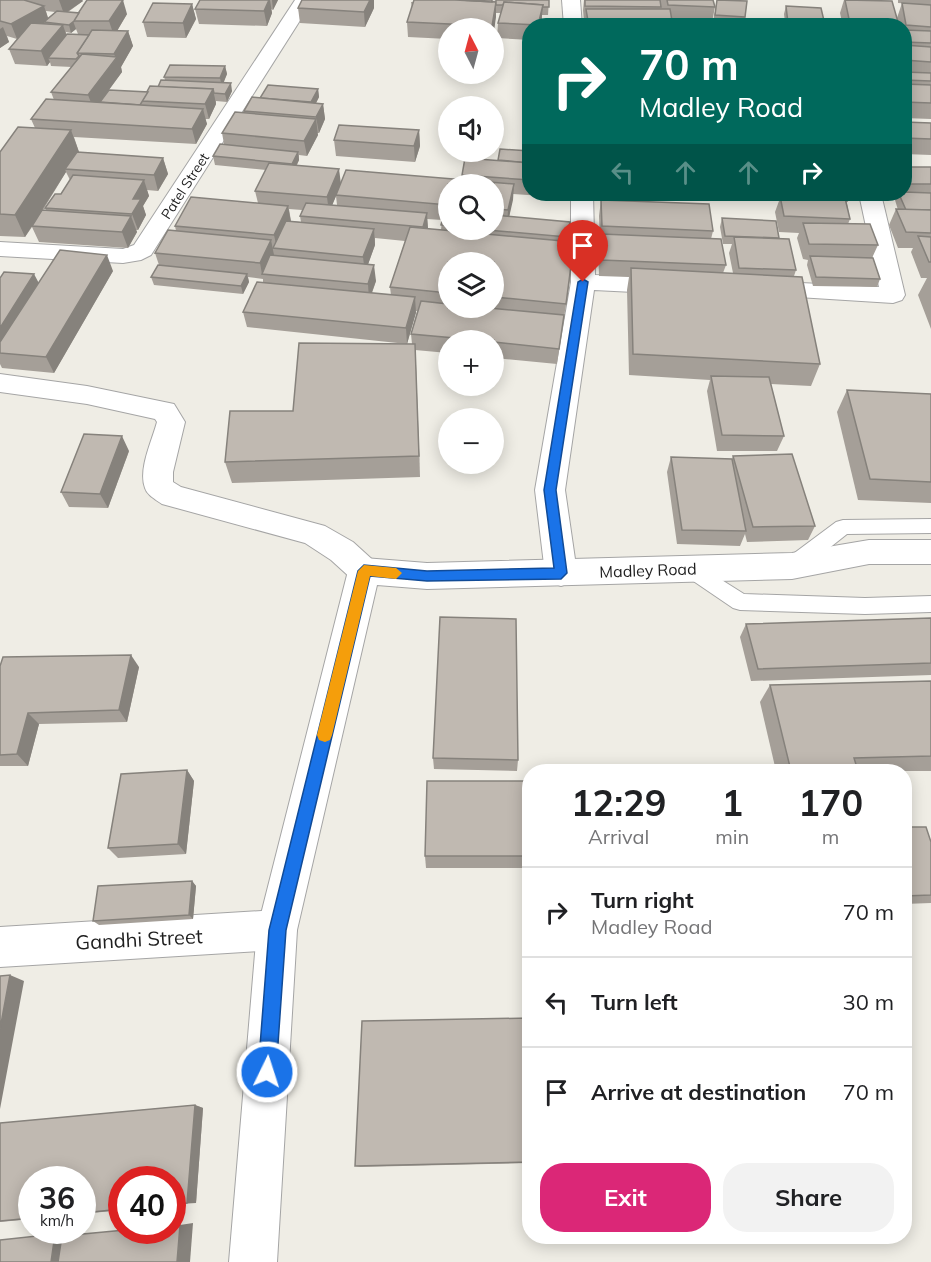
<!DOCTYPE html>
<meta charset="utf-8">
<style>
:root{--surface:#fff;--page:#f2f2f2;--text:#202124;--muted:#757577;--line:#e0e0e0;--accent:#db2777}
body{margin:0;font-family:Mulish,sans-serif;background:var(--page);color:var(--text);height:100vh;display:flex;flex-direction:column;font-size:22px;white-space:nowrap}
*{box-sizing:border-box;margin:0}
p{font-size:20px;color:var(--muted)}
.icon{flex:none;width:33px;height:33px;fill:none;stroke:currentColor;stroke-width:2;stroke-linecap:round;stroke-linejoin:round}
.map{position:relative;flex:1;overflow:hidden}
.drawer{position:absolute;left:522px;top:764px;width:390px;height:480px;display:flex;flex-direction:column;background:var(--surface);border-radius:24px;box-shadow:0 3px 15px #0003}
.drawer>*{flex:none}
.hud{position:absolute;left:522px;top:18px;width:390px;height:183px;border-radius:24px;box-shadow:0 3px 15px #0003;background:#00695c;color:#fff;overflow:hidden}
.needle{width:39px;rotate:354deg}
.controls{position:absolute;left:438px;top:18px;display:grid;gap:12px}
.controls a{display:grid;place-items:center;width:66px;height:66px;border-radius:50%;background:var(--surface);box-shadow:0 3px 15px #0003;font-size:30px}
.speed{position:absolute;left:18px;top:1166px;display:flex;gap:12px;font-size:30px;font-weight:700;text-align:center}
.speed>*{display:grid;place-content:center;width:78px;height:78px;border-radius:50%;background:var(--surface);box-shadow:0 3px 15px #0003;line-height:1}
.speed small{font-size:15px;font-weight:400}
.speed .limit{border:9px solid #d22;background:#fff;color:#111}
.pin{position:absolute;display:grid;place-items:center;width:51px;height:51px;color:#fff;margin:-62px -26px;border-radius:50% 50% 50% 0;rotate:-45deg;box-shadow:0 0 6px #0007}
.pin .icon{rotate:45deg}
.me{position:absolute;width:66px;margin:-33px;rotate:4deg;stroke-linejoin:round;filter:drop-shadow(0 0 4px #0008)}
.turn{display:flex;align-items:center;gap:21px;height:126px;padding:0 18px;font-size:27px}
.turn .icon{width:78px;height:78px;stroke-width:2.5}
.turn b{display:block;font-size:42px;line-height:51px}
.lanes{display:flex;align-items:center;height:57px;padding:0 18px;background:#0003;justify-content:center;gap:30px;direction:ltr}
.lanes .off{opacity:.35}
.eta{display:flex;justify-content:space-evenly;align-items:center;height:102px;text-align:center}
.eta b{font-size:36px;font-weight:700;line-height:42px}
.button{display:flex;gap:12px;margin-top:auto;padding:12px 18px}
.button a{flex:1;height:69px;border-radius:24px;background:var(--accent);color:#fff;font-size:24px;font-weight:700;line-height:69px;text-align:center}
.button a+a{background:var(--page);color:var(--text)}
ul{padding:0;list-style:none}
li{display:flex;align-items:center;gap:18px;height:90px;padding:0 18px;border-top:2px solid var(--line)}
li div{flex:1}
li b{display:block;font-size:22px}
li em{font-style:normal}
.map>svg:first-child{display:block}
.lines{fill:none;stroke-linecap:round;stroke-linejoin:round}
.service-casing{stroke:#a5a5a5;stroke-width:2}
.minor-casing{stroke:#a5a5a5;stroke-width:2}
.tertiary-casing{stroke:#a5a5a5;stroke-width:2}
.service{fill:#fff;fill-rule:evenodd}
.minor{fill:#fff;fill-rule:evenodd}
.tertiary{fill:#fff;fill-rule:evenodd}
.wall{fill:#a59f98;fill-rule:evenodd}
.shaded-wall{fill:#86827c}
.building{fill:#c0b9b1;stroke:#86827c;stroke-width:1.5}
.route{fill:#1a73e8;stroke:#114b97;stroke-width:1.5}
.slow{fill:#f59e0b}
.labels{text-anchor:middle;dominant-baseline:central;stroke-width:4.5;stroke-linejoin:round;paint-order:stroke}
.far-street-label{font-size:14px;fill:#1e1e1e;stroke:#fff}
.street-label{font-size:16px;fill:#1e1e1e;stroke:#fff}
.near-street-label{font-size:20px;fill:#1e1e1e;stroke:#fff}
</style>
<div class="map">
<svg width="931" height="1262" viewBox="0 0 931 1262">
<rect width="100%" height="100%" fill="#efede5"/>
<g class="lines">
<defs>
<g id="service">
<path d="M931,519V533L847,534L799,572L792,574L785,572L782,566L785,560L836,522L843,520Z"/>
<path d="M690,560L744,594L865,598L931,596V612L865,614L740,610L733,608L683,574L680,568L683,562Z"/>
</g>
<g id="minor">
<path d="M295,0H313L151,255L141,260L123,263L0,256V242L123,249L134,245Z"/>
<path d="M562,0H580L582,26H564Z"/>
<path d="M571,194H593L595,275L674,278L683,281L686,286L683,291L674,294L594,290L565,490L577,573L572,582L561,586L550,582L545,573L535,490L571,282Z"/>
<path d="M859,194H881L905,295L902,300L893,303L752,294L749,289L752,284L761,281L879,287Z"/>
<path d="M0,374L87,386L174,404L185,422L173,472V482L181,487L325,526L353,542L375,562L380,571L375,580L364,584L353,580L331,560L305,543L162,504C155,499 147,495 145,488C138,469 152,441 157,422L155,419L87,404L0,392Z"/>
<path d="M277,910L291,916L297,930L291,944L277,950L0,967V927Z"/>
</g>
<path id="tertiary" d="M869,540H931V564H869L792,579L427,589L377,585L297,930L277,1262H229L257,930L348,571L353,562L364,558L427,563L792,553Z"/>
</defs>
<!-- service casing -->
<use href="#service" class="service-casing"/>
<!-- minor casing -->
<use href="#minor" class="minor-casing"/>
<!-- tertiary casing -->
<use href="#tertiary" class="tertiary-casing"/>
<!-- service -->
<use href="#service" class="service"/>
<!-- minor -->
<use href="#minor" class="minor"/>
<!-- tertiary -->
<use href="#tertiary" class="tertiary"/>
</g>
<!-- wall -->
<g class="wall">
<path d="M0,0H82L83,1L68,12L127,14L117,31H128L133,46L121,67L122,72L109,90L148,92L158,87L165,80L164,77L225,66L227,74L223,82L232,91L227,102L216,101V104L209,119H205L207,124L196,144L74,137L79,152L163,158L168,174L158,191L147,190L149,196L143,206L146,215L138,230H136L137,232L128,248L39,242L32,227L25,237L0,236V152L35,128L31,119L54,100L51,92L72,67L51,66L50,62L47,66L15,64L9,49L17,39L7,36L9,42L0,48ZM46,11L55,12L48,18ZM76,29L78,34L66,35V32L71,33ZM66,172L70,180L61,194L45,208L46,210H43Z"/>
<path d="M200,0H278L273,10L271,9L272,13L267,26L199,24L195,9Z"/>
<path d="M549,0L548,15H542L541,26H530V40L497,38L498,23L501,13H496L494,28H448V39L408,37L407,22L412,8L411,2Z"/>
<path d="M584,0H713L715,7L712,22L672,20V26H585V21H584L583,10Z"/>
<path d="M717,0L747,1L745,20L785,22L784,14L786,6L825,25L837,26H742L713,22Z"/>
<path d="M844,0H880L898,22L896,26H843L840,13Z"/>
<path d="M898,0H931V5L898,3Z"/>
<path d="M902,3L931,5V119L904,118V26H898L897,18Z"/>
<path d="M192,4L196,19L186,38L147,37L143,22Z"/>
<path d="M298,8H374L365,27L300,23Z"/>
<path d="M318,89L319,97L316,103L323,104L325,119L319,133H317L318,135L307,156L299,155V160L297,165L341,183L462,180V175L498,160L530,151V194H559L558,197L513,194L509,217L570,222L567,241L572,264L557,364L494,358V340H448V353L415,350L420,477L232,483L225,462L293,411L412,344L411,334L417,311H416L407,344L247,327L243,312L263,282V279L248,277L249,282L243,294L154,285L151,277L159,265L155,253L176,231L175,226L258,203L255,191L266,170L215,165L213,156L224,144L222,133L244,113V111L260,98ZM448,184H494V230H448ZM336,196L337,205H332ZM289,209L302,210L300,216L301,222L291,221ZM427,219L442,220L441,230L428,229ZM375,238L405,241L390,287L391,295L372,293L376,281L368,264L375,245ZM448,262H494V308H448Z"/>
<path d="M904,122L931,123V155L904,154Z"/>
<path d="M419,130L420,146L415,162L336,156L334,140Z"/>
<path d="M904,167H931V193L904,192Z"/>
<path d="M931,193V329L918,295L927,278H921L911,252L913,248H898L889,225L896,209L898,210L895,200L898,194Z"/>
<path d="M777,194H845L850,219L848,224L878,245L872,258L880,279L877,287L813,286L807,265L808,260L803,259L797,238L799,233L779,232L775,212L779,201Z"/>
<path d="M601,200L713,231L711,239L726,265L723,273H733L729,253L732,244H723L720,227L722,218L779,238L796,270L794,276L820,364L811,386L771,384L784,436L777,451H717L707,391L710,380L629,375L627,290L629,277L599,276L598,250L600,240L599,216Z"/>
<path d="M113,271L54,373L2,368L0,364V278L39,283Z"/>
<path d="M847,390L931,394V503L858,500L837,412Z"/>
<path d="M129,451L108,508L69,507L61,492Z"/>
<path d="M733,456L815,526L808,540L747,542L745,534L740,546L677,544L667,472L671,457L732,459Z"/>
<path d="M931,618V675L751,681L740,637L746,624Z"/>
<path d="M0,666L139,667L127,722L39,724L28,766H0Z"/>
<path d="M931,681V771H776L760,702L770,685Z"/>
<path d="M433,758L518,760L517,771L434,769Z"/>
<path d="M187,770L194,781L186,854L118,858L108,848Z"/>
<path d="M530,781V868H426L425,856Z"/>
<path d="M904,827L931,842V903L904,904Z"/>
<path d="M192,881L196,886L193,919L99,925L93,921Z"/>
<path d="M530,1018V1163L360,1167L355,1166Z"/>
<path d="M195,1105L203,1108L196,1203L172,1205V1179H122V1210L82,1214V1179H32V1219L0,1222V1123Z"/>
</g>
<!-- shaded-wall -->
<g class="shaded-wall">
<path d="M59,0H82L83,1L64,14Z"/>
<path d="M123,0L127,14L114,36L109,21Z"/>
<path d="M269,0H270L272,13L267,26L264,11Z"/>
<path d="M272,0H278L273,10Z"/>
<path d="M370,0H374V8L365,27L364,12Z"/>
<path d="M496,2V17L494,31V28H492V26Z"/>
<path d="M192,4L196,19L186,38L183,23Z"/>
<path d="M543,5L541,26H538Z"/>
<path d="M44,6L49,21L44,22V24L17,39L11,24Z"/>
<path d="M73,21L76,29L71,33L69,25Z"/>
<path d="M63,25L68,40L48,58L50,62L47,66L41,51Z"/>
<path d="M3,27L9,42L0,48V29Z"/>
<path d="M128,31L133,46L121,67L122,72L94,110L88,95L116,59L114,54Z"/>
<path d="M225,66L227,74L222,87L220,78Z"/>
<path d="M231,83L232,91L227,102L225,94Z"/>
<path d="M213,89L216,104L209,119L205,104Z"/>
<path d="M318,89L319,97L311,113L309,105Z"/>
<path d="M323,104L325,119L319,133L316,117Z"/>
<path d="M203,109L207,124L196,144L192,129Z"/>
<path d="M316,119L318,135L307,156L304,141Z"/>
<path d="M71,130L79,152L65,169L66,172L25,237L15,215Z"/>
<path d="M419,130L420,146L415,162L414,146Z"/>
<path d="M298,152L299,160L293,172L292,164Z"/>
<path d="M163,158L168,174L158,191L154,175Z"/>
<path d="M339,169L341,184L329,213L327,197Z"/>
<path d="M144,180L149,196L143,206L146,215L138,230L132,214L133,199Z"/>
<path d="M514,184L513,200L507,226L508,210Z"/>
<path d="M288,206L291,222L277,249L274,235Z"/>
<path d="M427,213L428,229L423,243V227Z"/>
<path d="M131,216L137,232L128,248L122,232Z"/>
<path d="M374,229L375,245L365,273L363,257Z"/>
<path d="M271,240L274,255L262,274L260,263Z"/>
<path d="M574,242L572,264L563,326L566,304Z"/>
<path d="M107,255L113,271L54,373L46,357Z"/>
<path d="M374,265L376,281L369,300L368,284Z"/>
<path d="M34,274L42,289L0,353V328Z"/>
<path d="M247,274L249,282L243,294L241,286Z"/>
<path d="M415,297L416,313L407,344L406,328Z"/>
<path d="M415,344L416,365L420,477L419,456Z"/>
<path d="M122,436L129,451L108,508L100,494Z"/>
<path d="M131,655L139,667L127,722L119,710Z"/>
<path d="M28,713L39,724L28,766L17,754Z"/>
<path d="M187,770L194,781L186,854L178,844Z"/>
<path d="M192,881L196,886L193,919L189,915Z"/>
<path d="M10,975L24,981L0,1109V1029Z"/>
<path d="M195,1105L203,1108L196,1203H187Z"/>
<path d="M193,1223L190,1262H177L180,1225Z"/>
<path d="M74,1233L70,1262H51L55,1234Z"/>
</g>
<!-- building -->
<g class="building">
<path d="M0,0H24L44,6L11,24L0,21Z"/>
<path d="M87,0H123L109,21H73Z"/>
<path d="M200,0H269L264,11L195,9Z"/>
<path d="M302,0H370L364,12L298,8Z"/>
<path d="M414,0H455L496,2L492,26L407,22Z"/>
<path d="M460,0H492V2Z"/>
<path d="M496,0H549V7H542L543,5L504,2L503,5H496Z"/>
<path d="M585,0H660L661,7L585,6Z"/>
<path d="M667,0H713L715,7L668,5Z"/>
<path d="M717,0L747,1L745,17L715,15Z"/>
<path d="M845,0L892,1L898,22L849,19Z"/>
<path d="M504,2L543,5L538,25L498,23Z"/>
<path d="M153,3L192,4L183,23L143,22Z"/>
<path d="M902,3L931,5V27L906,25Z"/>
<path d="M786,6L821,8L825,25L788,23Z"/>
<path d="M586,9H670L672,21H588Z"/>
<path d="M57,11L79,13L74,21L69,25L44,22Z"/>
<path d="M743,20L837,26H743Z"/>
<path d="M31,23L63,25L41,51L9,49Z"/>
<rect x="589" y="23" width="82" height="3"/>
<path d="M92,30L128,31L114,54L77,53Z"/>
<path d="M904,30L931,31V43L904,42Z"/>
<path d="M67,34L89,35L77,53L79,56L76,59L48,58Z"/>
<path d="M904,45L931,47V62L904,60Z"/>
<path d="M82,54L117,57L88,95L51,92Z"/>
<path d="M170,65L225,66L220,78L164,77Z"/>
<path d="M904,72L931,73V81L904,80Z"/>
<path d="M161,80L231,83L225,94L214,93L213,89L158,87Z"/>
<path d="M904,84L931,85V103L904,102Z"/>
<path d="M268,85L318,89L311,102L260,98Z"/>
<path d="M150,86L213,89L205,104L142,101Z"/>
<path d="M109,90L148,92L140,105L100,102Z"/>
<path d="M252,97L323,104L316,117L244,111Z"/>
<path d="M46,99L203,109L192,129L31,119Z"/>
<path d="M235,112L316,119L304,141L222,133Z"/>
<path d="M904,122L931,123V139L904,138Z"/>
<path d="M339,125L419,130L414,146L334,140Z"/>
<path d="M18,127L71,130L15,215L0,214V152Z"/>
<path d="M220,144L298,152L292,164L213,156Z"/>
<path d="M500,149L530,151V163L498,160Z"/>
<path d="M77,152L163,158L154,175L65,169Z"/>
<path d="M465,158L530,163V180L462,175Z"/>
<path d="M269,163L339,169L327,197L255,191Z"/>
<rect x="904" y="167" width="27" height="17"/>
<path d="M346,170L514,184L508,210L494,209V184H448V205L336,195Z"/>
<path d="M73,175L144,180L133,199H141L132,214L45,208L55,194H61Z"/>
<path d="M904,192L931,193V210H906L899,194H904Z"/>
<path d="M781,194H845L847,201H846L845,198L782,196Z"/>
<path d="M780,196L845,198L850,219L784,216Z"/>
<path d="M191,197L288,206L274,235L175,226Z"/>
<path d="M601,200L709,204L713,231L602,226Z"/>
<path d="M306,203L427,213L423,227L300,216Z"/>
<path d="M896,209L931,210V233L906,232Z"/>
<path d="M42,210L131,216L122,232L32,226Z"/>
<path d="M445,211H448V226L441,225Z"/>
<path d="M494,215L570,222L567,237L487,230H494Z"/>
<path d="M722,218L776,221L779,238L725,236Z"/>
<path d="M286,221L374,229L363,257L273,248Z"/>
<path d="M803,223L870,224L878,245L809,244Z"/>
<path d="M410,227L574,242L566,304L494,297V262H448V293L390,287Z"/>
<path d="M168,230L271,240L260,263L155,253Z"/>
<path d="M601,234L721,239L726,265L601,260Z"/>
<path d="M918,236L931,237V262H929Z"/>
<path d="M734,237L789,239L796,270L739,268Z"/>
<path d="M60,250L107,255L46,357L0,353V342Z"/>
<path d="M270,255L374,265L368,284L262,274Z"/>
<path d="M810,256L873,258L880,279L816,277Z"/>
<path d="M158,265L247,274L241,286L151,277Z"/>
<path d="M631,268L802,277L820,364L633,354Z"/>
<path d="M4,272L34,274L0,328V278Z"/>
<path d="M257,282L415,297L406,328L243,312Z"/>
<path d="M421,301L448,304V308H489L564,315L559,349L494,342V340H477L411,334Z"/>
<path d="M299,343L415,344L419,456L225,462L230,411H293Z"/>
<path d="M711,376L769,377L784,436L722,435Z"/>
<path d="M847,390L931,394V482L870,479Z"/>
<path d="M84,434L122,436L100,494L61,492Z"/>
<path d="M792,454L815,526L753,527L733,456Z"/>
<path d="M671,457L732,459L746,531L682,530Z"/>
<path d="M440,617L516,619L518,760L433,758Z"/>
<path d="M931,618V663L758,669L746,624Z"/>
<path d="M131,655L119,710L28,713L17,754L0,755V666L3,657Z"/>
<path d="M931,681V756L854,758L858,771H791L770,685Z"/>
<path d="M187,770L178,844L108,848L121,774Z"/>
<path d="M427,781H530V856H425Z"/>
<path d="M904,827H926L931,842V895L904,896Z"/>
<path d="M192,881L189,915L93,921L98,886Z"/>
<path d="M10,975L0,1029V976Z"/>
<path d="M530,1018V1162L355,1166L362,1021Z"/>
<path d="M195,1105L187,1203L172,1204V1179H122V1209L82,1213V1179H32V1218L0,1221V1123Z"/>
<path d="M172,1225H180L177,1262H58L62,1236L125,1230H172Z"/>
<path d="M55,1234L51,1262H0V1240Z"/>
</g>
<!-- route -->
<path class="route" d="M583,279L588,282L556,490L567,573L561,579L427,581L370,576L286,930L276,1072L273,1079L267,1081L261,1079L258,1072L269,930L358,571L364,565L427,571L554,568L544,490L578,282Z"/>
<!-- slow -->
<path class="slow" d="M364,565L396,568L402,573L396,579L370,576L332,735L330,740L325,742L319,740L317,735L358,571Z"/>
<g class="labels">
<!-- far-street labels -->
<g class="far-street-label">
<text transform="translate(185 186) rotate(-57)">Patel Street</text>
</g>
<!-- street labels -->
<g class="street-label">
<text transform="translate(648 570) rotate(-2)">Madley Road</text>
</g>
<!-- near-street labels -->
<g class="near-street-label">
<text transform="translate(139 939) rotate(-3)">Gandhi Street</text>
</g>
</g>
</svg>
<div class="controls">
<a><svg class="needle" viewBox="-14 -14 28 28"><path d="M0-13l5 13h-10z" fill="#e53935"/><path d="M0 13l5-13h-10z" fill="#757577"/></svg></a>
<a><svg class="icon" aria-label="sound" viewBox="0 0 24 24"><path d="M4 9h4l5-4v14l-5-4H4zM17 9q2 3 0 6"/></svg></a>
<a><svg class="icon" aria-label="search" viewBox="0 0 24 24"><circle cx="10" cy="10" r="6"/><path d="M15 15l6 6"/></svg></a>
<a><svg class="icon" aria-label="layers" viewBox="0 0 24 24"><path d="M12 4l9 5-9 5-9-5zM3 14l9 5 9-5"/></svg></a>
<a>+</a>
<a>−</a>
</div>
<div class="speed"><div>36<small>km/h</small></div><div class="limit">40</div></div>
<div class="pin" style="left:583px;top:282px;background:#d93025"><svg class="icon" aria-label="arrive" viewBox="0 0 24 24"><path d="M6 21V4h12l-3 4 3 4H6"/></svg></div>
<svg class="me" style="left:267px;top:1072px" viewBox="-20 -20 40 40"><circle r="17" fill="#1a73e8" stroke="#fff" stroke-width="3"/><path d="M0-11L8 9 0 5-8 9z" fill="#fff"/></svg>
<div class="hud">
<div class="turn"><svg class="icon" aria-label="right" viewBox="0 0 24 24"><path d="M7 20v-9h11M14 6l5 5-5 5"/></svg><div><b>70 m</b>Madley Road</div></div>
<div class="lanes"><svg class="icon off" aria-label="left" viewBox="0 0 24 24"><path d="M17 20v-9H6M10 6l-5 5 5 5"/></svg><svg class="icon off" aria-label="ahead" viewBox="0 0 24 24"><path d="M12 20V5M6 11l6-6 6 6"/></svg><svg class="icon off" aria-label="ahead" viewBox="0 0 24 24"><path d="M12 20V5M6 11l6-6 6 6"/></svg><svg class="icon" aria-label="right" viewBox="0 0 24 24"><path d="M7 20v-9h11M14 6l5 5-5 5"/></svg></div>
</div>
<section class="drawer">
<div class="eta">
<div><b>12:29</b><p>Arrival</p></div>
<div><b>1</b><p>min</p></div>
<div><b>170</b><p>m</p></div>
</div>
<ul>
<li><svg class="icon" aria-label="right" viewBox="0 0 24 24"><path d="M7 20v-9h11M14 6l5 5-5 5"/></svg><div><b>Turn right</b><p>Madley Road</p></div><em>70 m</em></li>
<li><svg class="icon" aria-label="left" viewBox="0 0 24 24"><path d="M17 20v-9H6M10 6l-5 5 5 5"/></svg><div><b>Turn left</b></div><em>30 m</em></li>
<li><svg class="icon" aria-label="arrive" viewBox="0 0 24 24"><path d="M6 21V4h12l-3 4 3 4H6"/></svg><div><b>Arrive at destination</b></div><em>70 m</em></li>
</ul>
<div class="button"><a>Exit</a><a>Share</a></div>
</section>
</div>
